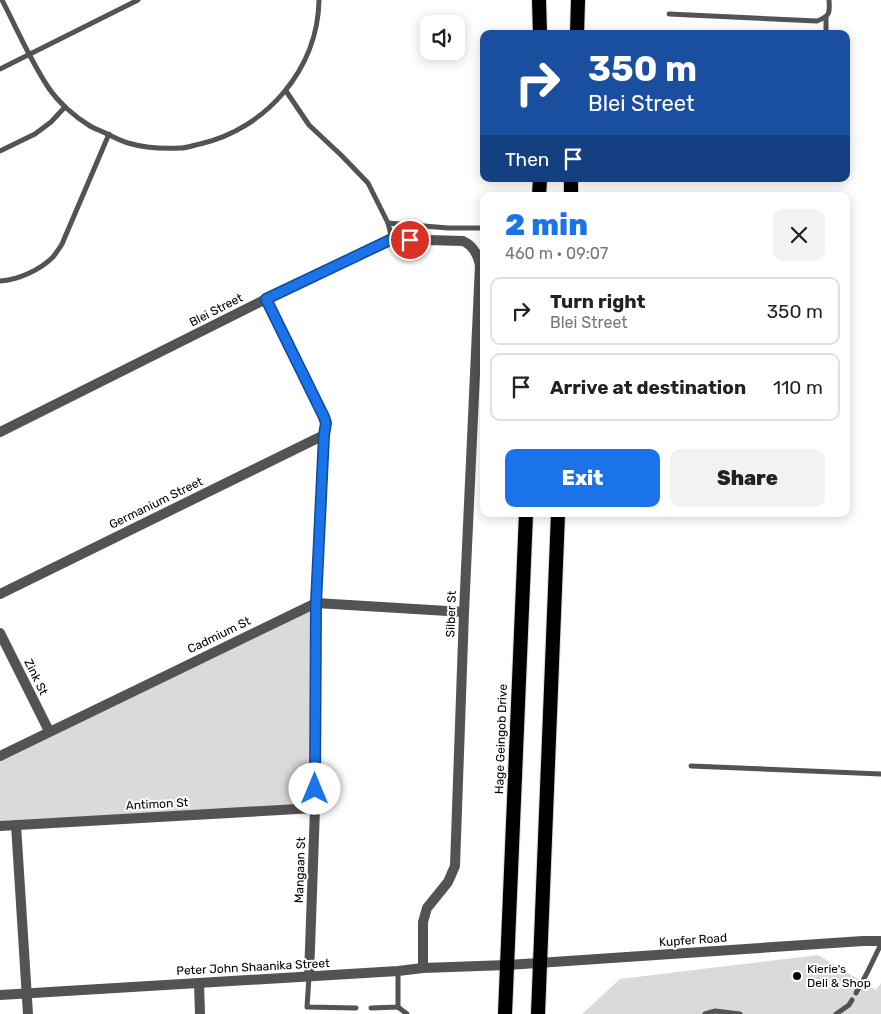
<!DOCTYPE html>
<meta charset="utf-8">
<style>
:root{--surface:#fff;--page:#f2f2f2;--text:#222;--muted:#767676;--line:#e0e0e0;--accent:#1a73e8}
body{margin:0;font-family:Rubik,sans-serif;background:var(--page);color:var(--text);height:100vh;display:flex;flex-direction:column;font-size:19px;white-space:nowrap}
*{box-sizing:border-box;margin:0}
p{font-size:16px;color:var(--muted)}
.icon{flex:none;width:28px;height:28px;fill:none;stroke:currentColor;stroke-width:2;stroke-linecap:round;stroke-linejoin:round}
.map{position:relative;flex:1;overflow:hidden}
.details{position:absolute;left:480px;top:192px;width:370px;height:325px;display:flex;flex-direction:column;background:var(--surface);border-radius:10px;box-shadow:0 2px 12px #0003}
.details>*{flex:none}
.banner{position:absolute;left:480px;top:30px;width:370px;height:152px;border-radius:10px;box-shadow:0 2px 12px #0003;background:#1a4fa0;color:#fff;overflow:hidden}
.fabs{position:absolute;left:420px;top:15px;display:grid;gap:10px}
.fabs a{display:grid;place-items:center;width:45px;height:45px;border-radius:10px;background:var(--surface);box-shadow:0 2px 12px #0003;font-size:25px}
.pin{position:absolute;display:grid;place-items:center;width:42px;height:42px;color:#fff;margin:-21px;border:2px solid #fff;border-radius:50%;box-shadow:0 1px 5px #0007}
.me{position:absolute;width:55px;margin:-28px;rotate:0deg;stroke-linejoin:round;filter:drop-shadow(0 0 4px #0008)}
.turn{display:flex;align-items:center;gap:18px;height:105px;padding:0 25px;font-size:22px}
.turn .icon{width:65px;height:65px;stroke-width:2.5}
.turn b{display:block;font-size:35px;line-height:42px}
.then{display:flex;align-items:center;height:48px;padding:0 25px;background:#0003;gap:10px;font-size:19px}
.round{display:grid;place-items:center;flex:none;width:52px;height:52px;border-radius:10px;background:var(--page)}
.overview{display:flex;align-items:center;justify-content:space-between;height:85px;padding:0 25px}
h1{font-size:30px;font-weight:800;line-height:38px;color:var(--accent)}
.primary-button{display:flex;gap:10px;margin-top:auto;padding:10px 25px}
.primary-button a{flex:1;height:58px;border-radius:10px;background:var(--accent);color:#fff;font-size:20px;font-weight:800;line-height:58px;text-align:center}
.primary-button a+a{background:var(--page);color:var(--text)}
ul{padding:0;list-style:none}
li{display:flex;align-items:center;gap:15px;height:68px;margin:0 10px 8px;padding:0 15px;border:2px solid var(--line);border-radius:10px}
li div{flex:1}
li b{display:block;font-size:19px}
li em{font-style:normal}
.map>svg:first-child{display:block}
.green{fill:#dadada}
.lines{fill:none;stroke-linecap:round;stroke-linejoin:round}
.trunk-casing{stroke:#dbdbdb;stroke-width:16}
.service{stroke:#535353;stroke-width:5}
.minor{stroke:#535353;stroke-width:10}
.trunk{stroke:#000;stroke-width:14}
.route-casing{stroke:#114b97;stroke-width:12}
.route{stroke:#1a73e8;stroke-width:9}
.poi-dot{fill:#000;stroke:#fff;stroke-width:2}
.labels{text-anchor:middle;dominant-baseline:central;stroke-width:4;stroke-linejoin:round;paint-order:stroke}
.street-label{font-size:12px;fill:#000;stroke:#fff}
.poi-label{font-size:12px;fill:#000;stroke:#fff;text-anchor:start}
</style>
<div class="map">
<svg width="881" height="1014" viewBox="0 0 881 1014">
<rect width="100%" height="100%" fill="#fff"/>
<!-- green -->
<g class="green">
<path d="M316,603L315,808L0,826V756Z"/>
<path d="M818,955L876,990L881,983V1014H582L620,979Z"/>
</g>
<g class="lines">
<defs>
<g id="trunk">
<path d="M539,0L540,34"/>
<path d="M577,34L578,0"/>
<path d="M539,196L540,179"/>
<path d="M571,196V179"/>
<path d="M505,1014L526,514"/>
<path d="M538,1014L558,514"/>
</g>
</defs>
<!-- trunk casing -->
<use href="#trunk" class="trunk-casing"/>
<!-- service -->
<g class="service">
<path d="M2,0C17,29 30,60 48,87C58,102 75,117 90,126C95,129 102,131 107,134C114,137 121,141 128,143C145,148 164,149 181,148C187,148 194,145 200,144C266,129 318,69 319,0"/>
<path d="M669,14L817,21C830,16 830,13 829,0"/>
<path d="M826,18V34"/>
<path d="M0,69L138,0"/>
<path d="M286,91L309,125L342,156L368,183L388,223L392,239"/>
<path d="M0,151L35,134L51,122L65,107"/>
<path d="M388,223L448,228H484"/>
<path d="M0,281C18,280 40,270 53,257C56,253 59,249 62,244L109,134"/>
<path d="M691,766L881,774"/>
<path d="M309,977L307,1007L356,1008"/>
<path d="M856,993L867,973L881,944"/>
<path d="M398,1007L407,1014"/>
<path d="M371,1008L398,1007V971"/>
<path d="M705,1014L715,1011L740,1014"/>
<path d="M836,1014L849,1005L852,1000"/>
</g>
<!-- minor -->
<g class="minor">
<path d="M266,299L324,417L326,423L324,435L316,603L315,808L309,976"/>
<path d="M0,432L266,299L392,239L463,241C474,246 478,255 480,265L464,612L455,866L448,882L427,908L423,922V968"/>
<path d="M0,594L324,435"/>
<path d="M0,633L49,731"/>
<path d="M0,756L316,603L464,612"/>
<path d="M16,825L28,1014"/>
<path d="M0,826L315,808"/>
<path d="M199,983L200,1014"/>
<path d="M0,995L398,971L423,968L507,965L863,941H881"/>
</g>
<!-- trunk -->
<use href="#trunk" class="trunk"/>
</g>
<g class="lines">
<defs>
<path id="route" d="M315,789L316,603L324,435L326,423L324,417L266,299L392,239L410,240"/>
</defs>
<!-- route casing -->
<use href="#route" class="route-casing"/>
<!-- route -->
<use href="#route" class="route"/>
</g>
<!-- markers -->
<circle class="poi-dot" cx="797" cy="976" r="5"/>
<g class="labels">
<!-- street labels -->
<g class="street-label">
<text transform="translate(216 310) rotate(-27)">Blei Street</text>
<text transform="translate(156 503) rotate(-26)">Germanium Street</text>
<text transform="translate(451 614) rotate(-88)">Silber St</text>
<text transform="translate(219 635) rotate(-26)">Cadmium St</text>
<text transform="translate(36 677) rotate(64)">Zink St</text>
<text transform="translate(501 739) rotate(-88)">Hage Geingob Drive</text>
<text transform="translate(157 804) rotate(-3)">Antimon St</text>
<text transform="translate(300 870) rotate(-88)">Mangaan St</text>
<text transform="translate(693 940) rotate(-4)">Kupfer Road</text>
<text transform="translate(253 967) rotate(-3)">Peter John Shaanika Street</text>
</g>
<!-- poi labels -->
<g class="poi-label">
<text x="807" y="969">Kierie's<tspan x="807" dy="14">Deli &amp; Shop</tspan></text>
</g>
</g>
</svg>
<div class="fabs">
<a><svg class="icon" aria-label="sound" viewBox="0 0 24 24"><path d="M4 9h4l5-4v14l-5-4H4zM17 9q2 3 0 6"/></svg></a>
</div>
<div class="pin" style="left:410px;top:240px;background:#d93025"><svg class="icon" aria-label="arrive" viewBox="0 0 24 24"><path d="M6 21V4h12l-3 4 3 4H6"/></svg></div>
<svg class="me" style="left:315px;top:789px" viewBox="-20 -20 40 40"><circle r="19" fill="#fff"/><path d="M0-13L10 11 0 6-10 11z" fill="#1a73e8"/></svg>
<div class="banner">
<div class="turn"><svg class="icon" aria-label="right" viewBox="0 0 24 24"><path d="M7 20v-9h11M14 6l5 5-5 5"/></svg><div><b>350 m</b>Blei Street</div></div>
<div class="then">Then<svg class="icon" aria-label="arrive" viewBox="0 0 24 24"><path d="M6 21V4h12l-3 4 3 4H6"/></svg></div>
</div>
<section class="details">
<div class="overview"><div><h1>2 min</h1><p>460 m · 09:07</p></div><a class="round"><svg class="icon" aria-label="close" viewBox="0 0 24 24"><path d="M6 6l12 12M18 6L6 18"/></svg></a></div>
<ul>
<li><svg class="icon" aria-label="right" viewBox="0 0 24 24"><path d="M7 20v-9h11M14 6l5 5-5 5"/></svg><div><b>Turn right</b><p>Blei Street</p></div><em>350 m</em></li>
<li><svg class="icon" aria-label="arrive" viewBox="0 0 24 24"><path d="M6 21V4h12l-3 4 3 4H6"/></svg><div><b>Arrive at destination</b></div><em>110 m</em></li>
</ul>
<div class="primary-button"><a>Exit</a><a>Share</a></div>
</section>
</div>
